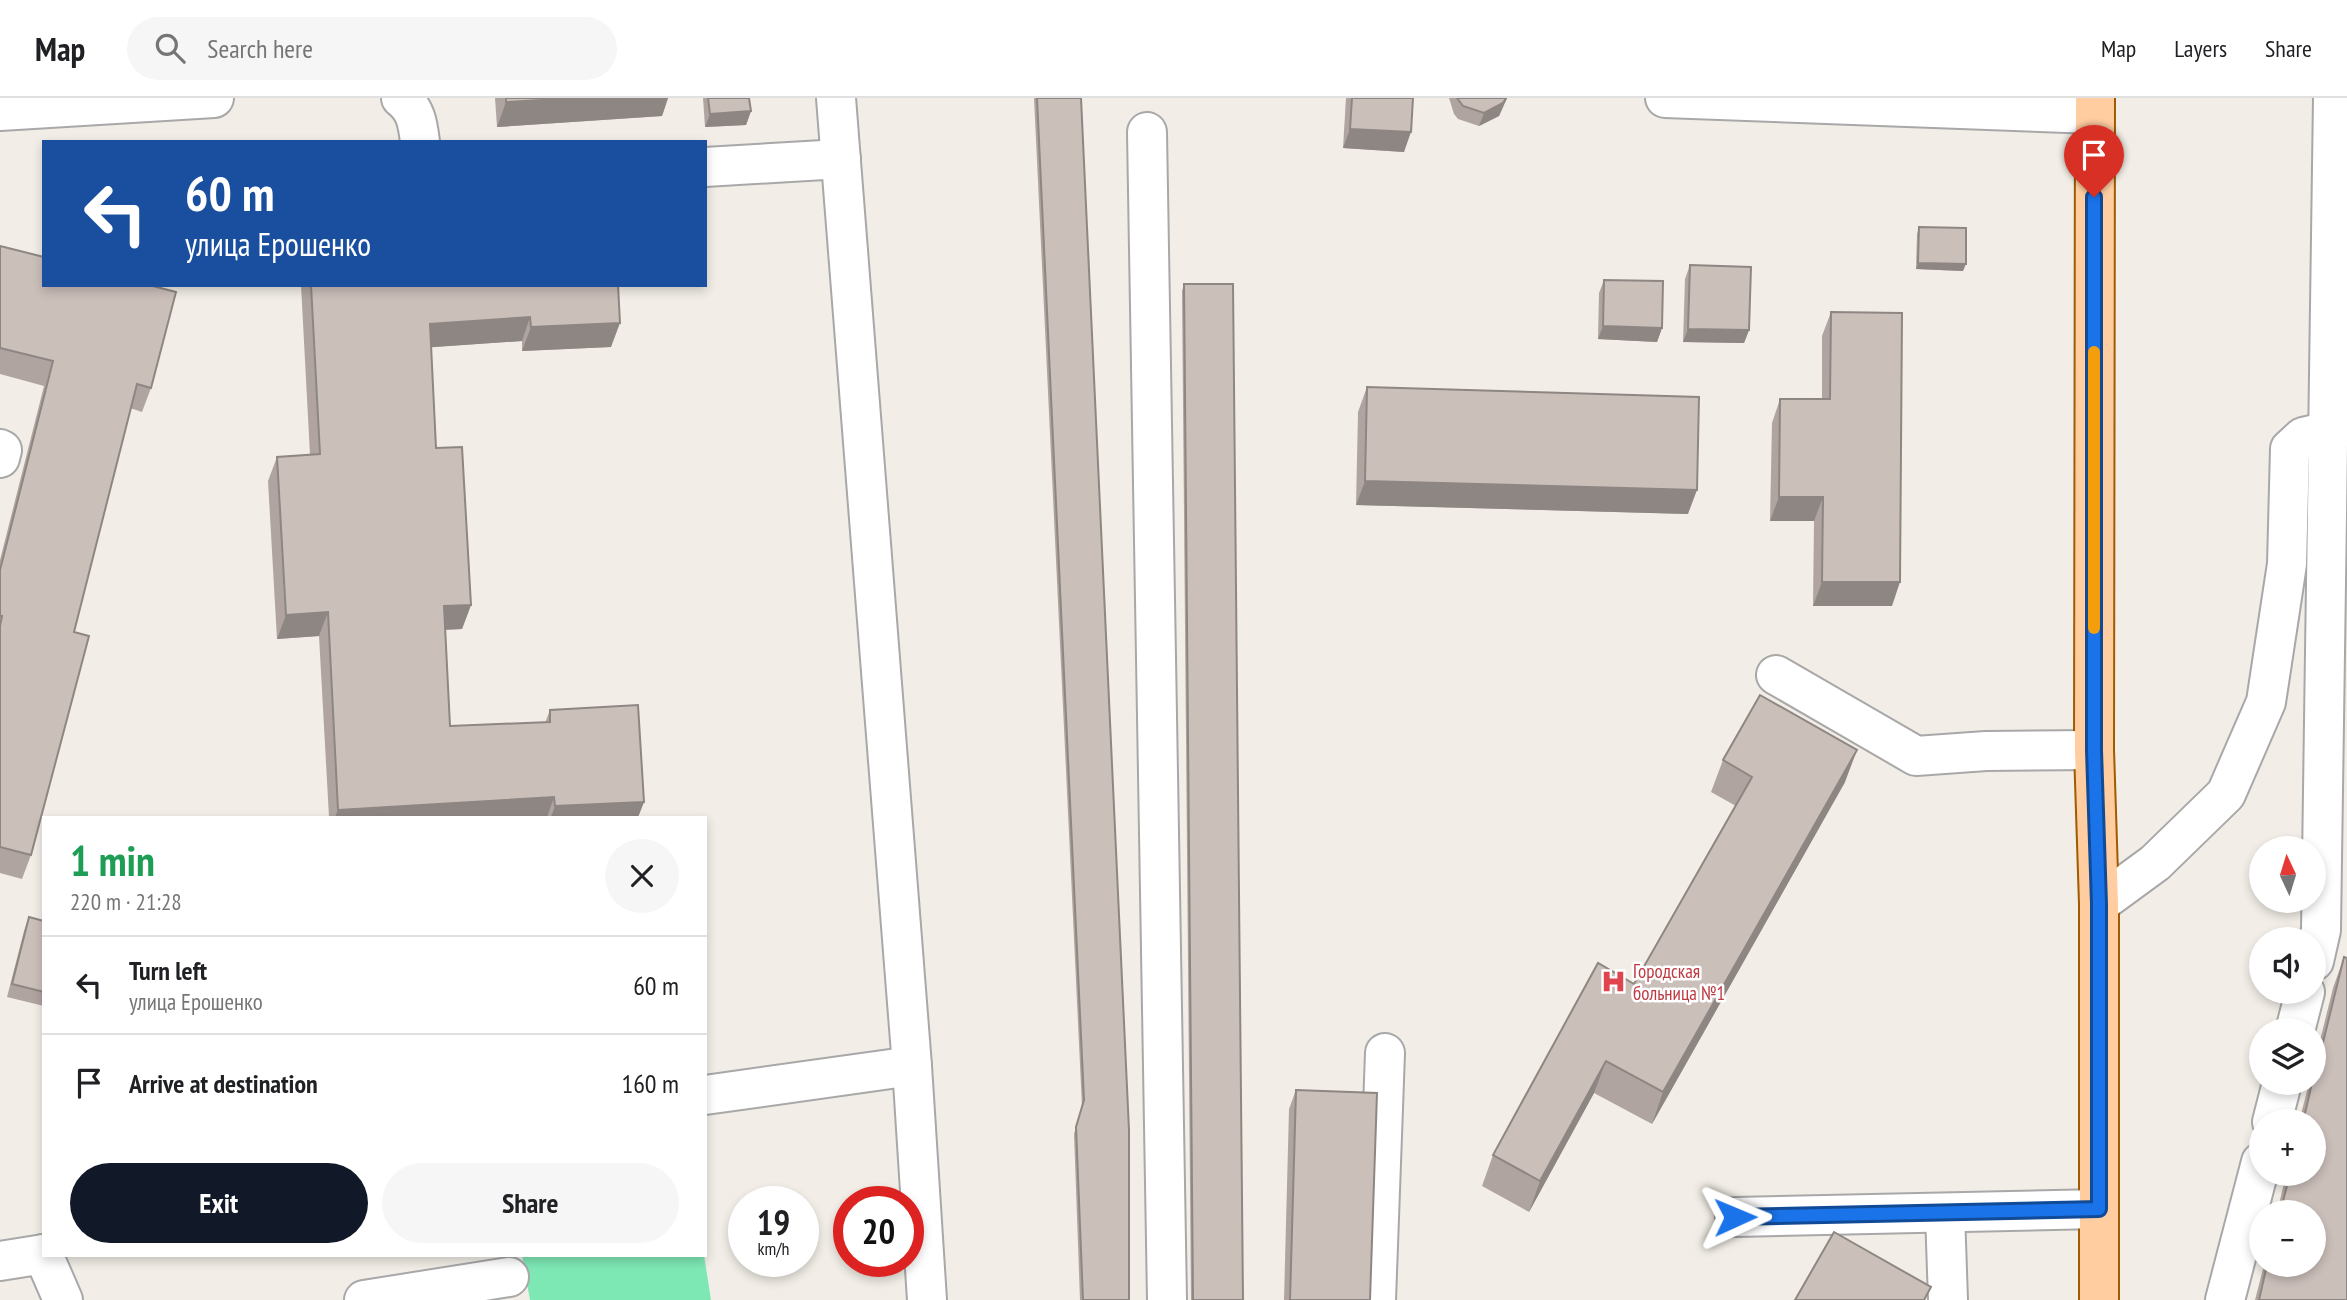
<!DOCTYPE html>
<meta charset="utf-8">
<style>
:root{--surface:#fff;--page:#f6f6f6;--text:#202124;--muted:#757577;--line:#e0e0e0;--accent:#111827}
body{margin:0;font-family:"PT Sans Narrow",sans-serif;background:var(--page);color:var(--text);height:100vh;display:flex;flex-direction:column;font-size:26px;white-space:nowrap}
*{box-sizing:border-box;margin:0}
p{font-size:23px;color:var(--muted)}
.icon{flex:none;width:38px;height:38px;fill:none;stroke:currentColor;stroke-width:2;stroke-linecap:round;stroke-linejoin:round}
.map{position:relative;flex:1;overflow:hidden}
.panel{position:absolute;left:42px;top:718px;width:665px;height:441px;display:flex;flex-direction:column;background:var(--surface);border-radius:0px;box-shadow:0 4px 10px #0003}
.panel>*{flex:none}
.guide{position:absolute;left:42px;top:42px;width:665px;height:147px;border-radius:0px;box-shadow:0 4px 10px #0003;background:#1a4fa0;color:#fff;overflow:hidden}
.needle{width:46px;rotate:356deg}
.buttons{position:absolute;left:2249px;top:738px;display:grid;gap:14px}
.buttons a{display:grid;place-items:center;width:77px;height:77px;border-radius:50%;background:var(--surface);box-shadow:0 4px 10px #0003;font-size:35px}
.speed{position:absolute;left:728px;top:1088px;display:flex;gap:14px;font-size:35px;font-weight:700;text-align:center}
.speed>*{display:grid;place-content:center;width:91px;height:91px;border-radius:50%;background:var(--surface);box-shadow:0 4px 10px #0003;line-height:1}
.speed small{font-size:18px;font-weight:400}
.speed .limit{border:10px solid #d22;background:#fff;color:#111}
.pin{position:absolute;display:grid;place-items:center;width:60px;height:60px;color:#fff;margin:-72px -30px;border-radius:50% 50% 50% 0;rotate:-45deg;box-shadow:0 0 7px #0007}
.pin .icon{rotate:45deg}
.me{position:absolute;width:77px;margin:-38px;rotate:89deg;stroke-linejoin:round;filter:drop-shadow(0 0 5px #0008)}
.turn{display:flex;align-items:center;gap:24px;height:147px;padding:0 28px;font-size:32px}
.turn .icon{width:91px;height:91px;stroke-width:2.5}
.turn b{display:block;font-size:49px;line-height:60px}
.round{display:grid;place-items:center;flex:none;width:74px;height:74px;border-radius:37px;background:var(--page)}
.overview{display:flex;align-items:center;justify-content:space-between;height:119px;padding:0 28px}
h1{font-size:42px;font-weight:600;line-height:52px;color:#1e9e55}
.button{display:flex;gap:14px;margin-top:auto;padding:14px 28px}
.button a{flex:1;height:80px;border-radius:42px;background:var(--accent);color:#fff;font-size:28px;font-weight:600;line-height:80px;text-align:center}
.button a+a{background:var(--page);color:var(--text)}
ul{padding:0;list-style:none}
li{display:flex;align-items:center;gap:21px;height:98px;padding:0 28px;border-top:2px solid var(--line)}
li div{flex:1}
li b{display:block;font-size:26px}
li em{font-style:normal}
header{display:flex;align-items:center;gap:42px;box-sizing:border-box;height:98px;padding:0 35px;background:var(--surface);border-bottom:2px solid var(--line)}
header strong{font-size:33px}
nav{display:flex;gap:38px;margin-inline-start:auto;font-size:24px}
.search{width:490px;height:63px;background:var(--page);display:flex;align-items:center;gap:18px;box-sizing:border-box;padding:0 24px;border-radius:38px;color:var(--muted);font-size:26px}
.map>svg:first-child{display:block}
.pitch{fill:#7ee8b5}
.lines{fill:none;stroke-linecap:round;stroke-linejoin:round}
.minor-casing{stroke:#a8a8a8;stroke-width:42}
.major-casing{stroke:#9f5b00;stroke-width:42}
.minor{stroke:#fff;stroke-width:38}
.major{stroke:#ffcda0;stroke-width:38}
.wall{fill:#afa4a0}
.shaded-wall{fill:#8e8682}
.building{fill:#cbbfba;stroke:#8e8682;stroke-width:2}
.route-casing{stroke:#114b97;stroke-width:18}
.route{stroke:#1a73e8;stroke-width:12}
.slow{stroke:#f59e0b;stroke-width:12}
.labels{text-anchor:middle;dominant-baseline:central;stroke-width:5;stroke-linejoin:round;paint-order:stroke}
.health-label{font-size:19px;fill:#be3a42;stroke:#fff;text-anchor:start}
</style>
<header>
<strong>Map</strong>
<div class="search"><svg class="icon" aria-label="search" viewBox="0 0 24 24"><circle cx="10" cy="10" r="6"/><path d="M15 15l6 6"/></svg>Search here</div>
<nav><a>Map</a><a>Layers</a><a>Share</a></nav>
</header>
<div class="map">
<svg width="2347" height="1202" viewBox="0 0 2347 1202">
<rect width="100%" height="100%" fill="#f2eee7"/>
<!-- pitch -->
<path class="pitch" d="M522,1157H704L711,1202H530Z"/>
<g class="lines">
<defs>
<g id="minor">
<path d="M401,0C416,11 418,27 420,44"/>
<path d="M836,0L912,968L927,1202"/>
<path d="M1665,0L2094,16"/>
<path d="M0,13L214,0"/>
<path d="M1147,34L1167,1202"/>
<path d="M705,69L841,61"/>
<path d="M0,351L2,352L0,360"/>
<path d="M1776,577L1916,658L1986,653L2094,652"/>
<path d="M2099,806L2155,765L2226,696L2266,604L2287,466L2290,351L2303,339L2329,333"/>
<path d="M2314,863L2321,832L2333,0"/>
<path d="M2295,933L2305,894"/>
<path d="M705,997L912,968"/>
<path d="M2272,1024L2282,985"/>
<path d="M1945,1115L1948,1202"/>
<path d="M1735,1119L2099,1111"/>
<path d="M43,1156L63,1202"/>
<path d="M0,1163L44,1156"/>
<path d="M364,1202L509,1179"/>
<path d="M1376,1202L1385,955"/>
<path d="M2225,1202L2261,1064"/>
</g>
<path id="major" d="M2095,0L2094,652L2099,806V1202"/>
</defs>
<!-- minor casing -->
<use href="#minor" class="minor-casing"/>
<!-- major casing -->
<use href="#major" class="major-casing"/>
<!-- minor -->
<use href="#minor" class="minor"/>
<!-- major -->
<use href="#major" class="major"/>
</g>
<!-- wall -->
<g class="wall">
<path d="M495,0H668L662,18L497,29Z"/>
<path d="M703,0H749L751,13L746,27L705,29Z"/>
<path d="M1034,0H1081L1129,1202H1080L1074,1036L1082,1009Z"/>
<path d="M1346,0H1413L1404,54L1343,50Z"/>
<path d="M1449,0H1507L1499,18L1479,28L1458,21L1454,16Z"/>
<path d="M1919,129L1963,173L1916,171L1917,136Z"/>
<path d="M0,148L151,290L142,314L130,310L74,534L31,757L22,781L0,775V462L44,288L0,276Z"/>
<path d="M1690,167L1749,232L1744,245L1683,244L1685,181Z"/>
<path d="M1604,182L1662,230L1657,244L1598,241L1599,195Z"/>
<path d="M1184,186L1243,1202H1191L1182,193Z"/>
<path d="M301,187H618L611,249L522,253V243L431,249L436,350L471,507L462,531L445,532L450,628L545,625L550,612L644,704L638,719H329L319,538L277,541L268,383L277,359L310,357Z"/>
<path d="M1831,214L1892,508H1813L1814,423H1770L1772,325L1780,301H1822V238Z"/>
<path d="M1367,289L1688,416L1356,407L1358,314Z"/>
<path d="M1723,662L1845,684L1652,1026L1594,995L1529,1114L1482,1088L1493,1057L1634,886L1736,708L1711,694Z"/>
<path d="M29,819L44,823V908L7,899L24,833Z"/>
<path d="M2344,859L2347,1202H2255L2264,1167H2314V1115H2277L2286,1076H2314V1024H2299L2309,985H2314V967L2333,890Z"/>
<path d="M1296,992L1370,1202H1284L1289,1011Z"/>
</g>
<!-- shaded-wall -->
<g class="shaded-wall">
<path d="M574,0H668L662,18L497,29L506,4Z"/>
<path d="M1506,0H1507L1499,18L1479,28L1484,15Z"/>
<path d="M751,13L746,27L705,29L710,16Z"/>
<path d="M1350,31L1411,34L1404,54L1343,50Z"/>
<path d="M1918,165L1966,166L1963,173L1916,171Z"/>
<path d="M530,219L522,243L421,250L430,226Z"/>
<path d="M620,225L611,249L522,253L531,229Z"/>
<path d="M1603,228L1662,230L1657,244L1598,241Z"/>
<path d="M1688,231L1749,232L1744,245L1683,244Z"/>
<path d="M1365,383L1697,392L1688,416L1356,407Z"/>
<path d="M1779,399H1823L1814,423H1770Z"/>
<path d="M1822,484H1900L1892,508H1813Z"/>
<path d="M471,507L462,531L435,532L444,508Z"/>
<path d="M328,514L319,538L277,541L286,517Z"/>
<path d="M1857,652L1845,684L1652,1026L1663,994Z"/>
<path d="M554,699L547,719H335L338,712Z"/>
<path d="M644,704L638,719H551L555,708Z"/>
<path d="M1606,963L1594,995L1529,1114L1540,1083Z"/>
</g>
<!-- building -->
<g class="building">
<path d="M506,0H574L506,4Z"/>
<path d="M708,0H749L751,13L710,16Z"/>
<path d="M1037,0H1081L1129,1032V1202H1083L1076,1029L1084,1002Z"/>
<path d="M1352,0H1413L1411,34L1350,31Z"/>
<path d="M1457,0H1506L1503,5L1484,15L1463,8Z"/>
<path d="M1919,129L1966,130V166L1918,165Z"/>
<path d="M0,148L44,159V187H149L176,194L151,290L137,286L74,534L89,538L31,757L0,749V528L2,518H0V472L53,263L0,250Z"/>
<path d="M1690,167L1751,169L1749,232L1688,231Z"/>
<path d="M1604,182L1663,183L1662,230L1603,228Z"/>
<path d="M1184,186H1233L1243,1202H1193Z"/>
<path d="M311,187H618L620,225L531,229L530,219L430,226L436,350L462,349L471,507L444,508L450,628L550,624V612L638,607L644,704L555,708L554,699L338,712L328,514L286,517L277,359L320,356Z"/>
<path d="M1831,214L1902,215L1900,484H1822L1823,399H1779L1780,301H1830Z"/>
<path d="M1367,289L1699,299L1697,392L1365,383Z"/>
<path d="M1760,597L1857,652L1663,994L1606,963L1540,1083L1493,1057L1598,865L1634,886L1752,679L1723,662Z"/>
<path d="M29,819L44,823V894L12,886Z"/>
<path d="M2344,859L2347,860V1202H2259L2267,1167H2314V1115H2280L2290,1076H2314V1024H2303L2312,985H2314V981Z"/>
<path d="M1296,992L1377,995L1370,1202H1290Z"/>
<path d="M1834,1134L1931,1189L1924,1202H1795Z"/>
</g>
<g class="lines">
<defs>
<path id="route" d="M1735,1119L2099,1111V806L2094,652V99"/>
</defs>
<!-- route casing -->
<use href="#route" class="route-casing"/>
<!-- route -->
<use href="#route" class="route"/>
<!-- slow -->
<path class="slow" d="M2094,530V254"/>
</g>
<!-- icons -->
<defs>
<symbol id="hospital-bare" viewBox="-9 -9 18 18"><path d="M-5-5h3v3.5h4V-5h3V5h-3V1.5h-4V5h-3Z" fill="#e0444e" stroke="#fff" stroke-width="2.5" paint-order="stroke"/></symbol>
</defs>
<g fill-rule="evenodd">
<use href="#hospital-bare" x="1596" y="866" width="35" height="35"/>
</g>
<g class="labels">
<!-- health labels -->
<g class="health-label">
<text x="1633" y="873">Городская<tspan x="1633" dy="22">больница №1</tspan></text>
</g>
</g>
</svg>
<div class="buttons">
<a><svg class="needle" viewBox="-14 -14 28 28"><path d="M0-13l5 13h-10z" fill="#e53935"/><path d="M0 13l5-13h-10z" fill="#757577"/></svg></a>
<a><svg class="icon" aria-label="sound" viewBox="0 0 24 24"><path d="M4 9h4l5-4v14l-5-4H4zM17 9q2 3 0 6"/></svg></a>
<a><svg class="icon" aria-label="layers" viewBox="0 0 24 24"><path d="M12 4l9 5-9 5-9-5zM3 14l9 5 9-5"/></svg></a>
<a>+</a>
<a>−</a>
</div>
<div class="speed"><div>19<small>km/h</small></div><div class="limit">20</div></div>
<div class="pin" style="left:2094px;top:99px;background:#d93025"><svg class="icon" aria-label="arrive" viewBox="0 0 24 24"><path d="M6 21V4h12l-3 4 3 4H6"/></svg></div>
<svg class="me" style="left:1735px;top:1119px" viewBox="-20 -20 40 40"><path d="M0-17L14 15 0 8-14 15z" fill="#1a73e8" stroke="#fff" stroke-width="4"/></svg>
<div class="guide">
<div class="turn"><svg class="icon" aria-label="left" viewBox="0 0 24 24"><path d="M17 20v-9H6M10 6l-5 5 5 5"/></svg><div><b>60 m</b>улица Ерошенко</div></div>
</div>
<section class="panel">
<div class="overview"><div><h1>1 min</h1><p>220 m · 21:28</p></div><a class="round"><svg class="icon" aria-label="close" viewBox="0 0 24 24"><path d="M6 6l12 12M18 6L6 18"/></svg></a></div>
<ul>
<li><svg class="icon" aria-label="left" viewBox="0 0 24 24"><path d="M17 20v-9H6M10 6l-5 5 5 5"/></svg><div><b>Turn left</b><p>улица Ерошенко</p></div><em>60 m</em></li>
<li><svg class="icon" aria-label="arrive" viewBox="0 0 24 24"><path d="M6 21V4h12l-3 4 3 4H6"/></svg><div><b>Arrive at destination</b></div><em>160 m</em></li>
</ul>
<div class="button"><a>Exit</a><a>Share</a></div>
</section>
</div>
